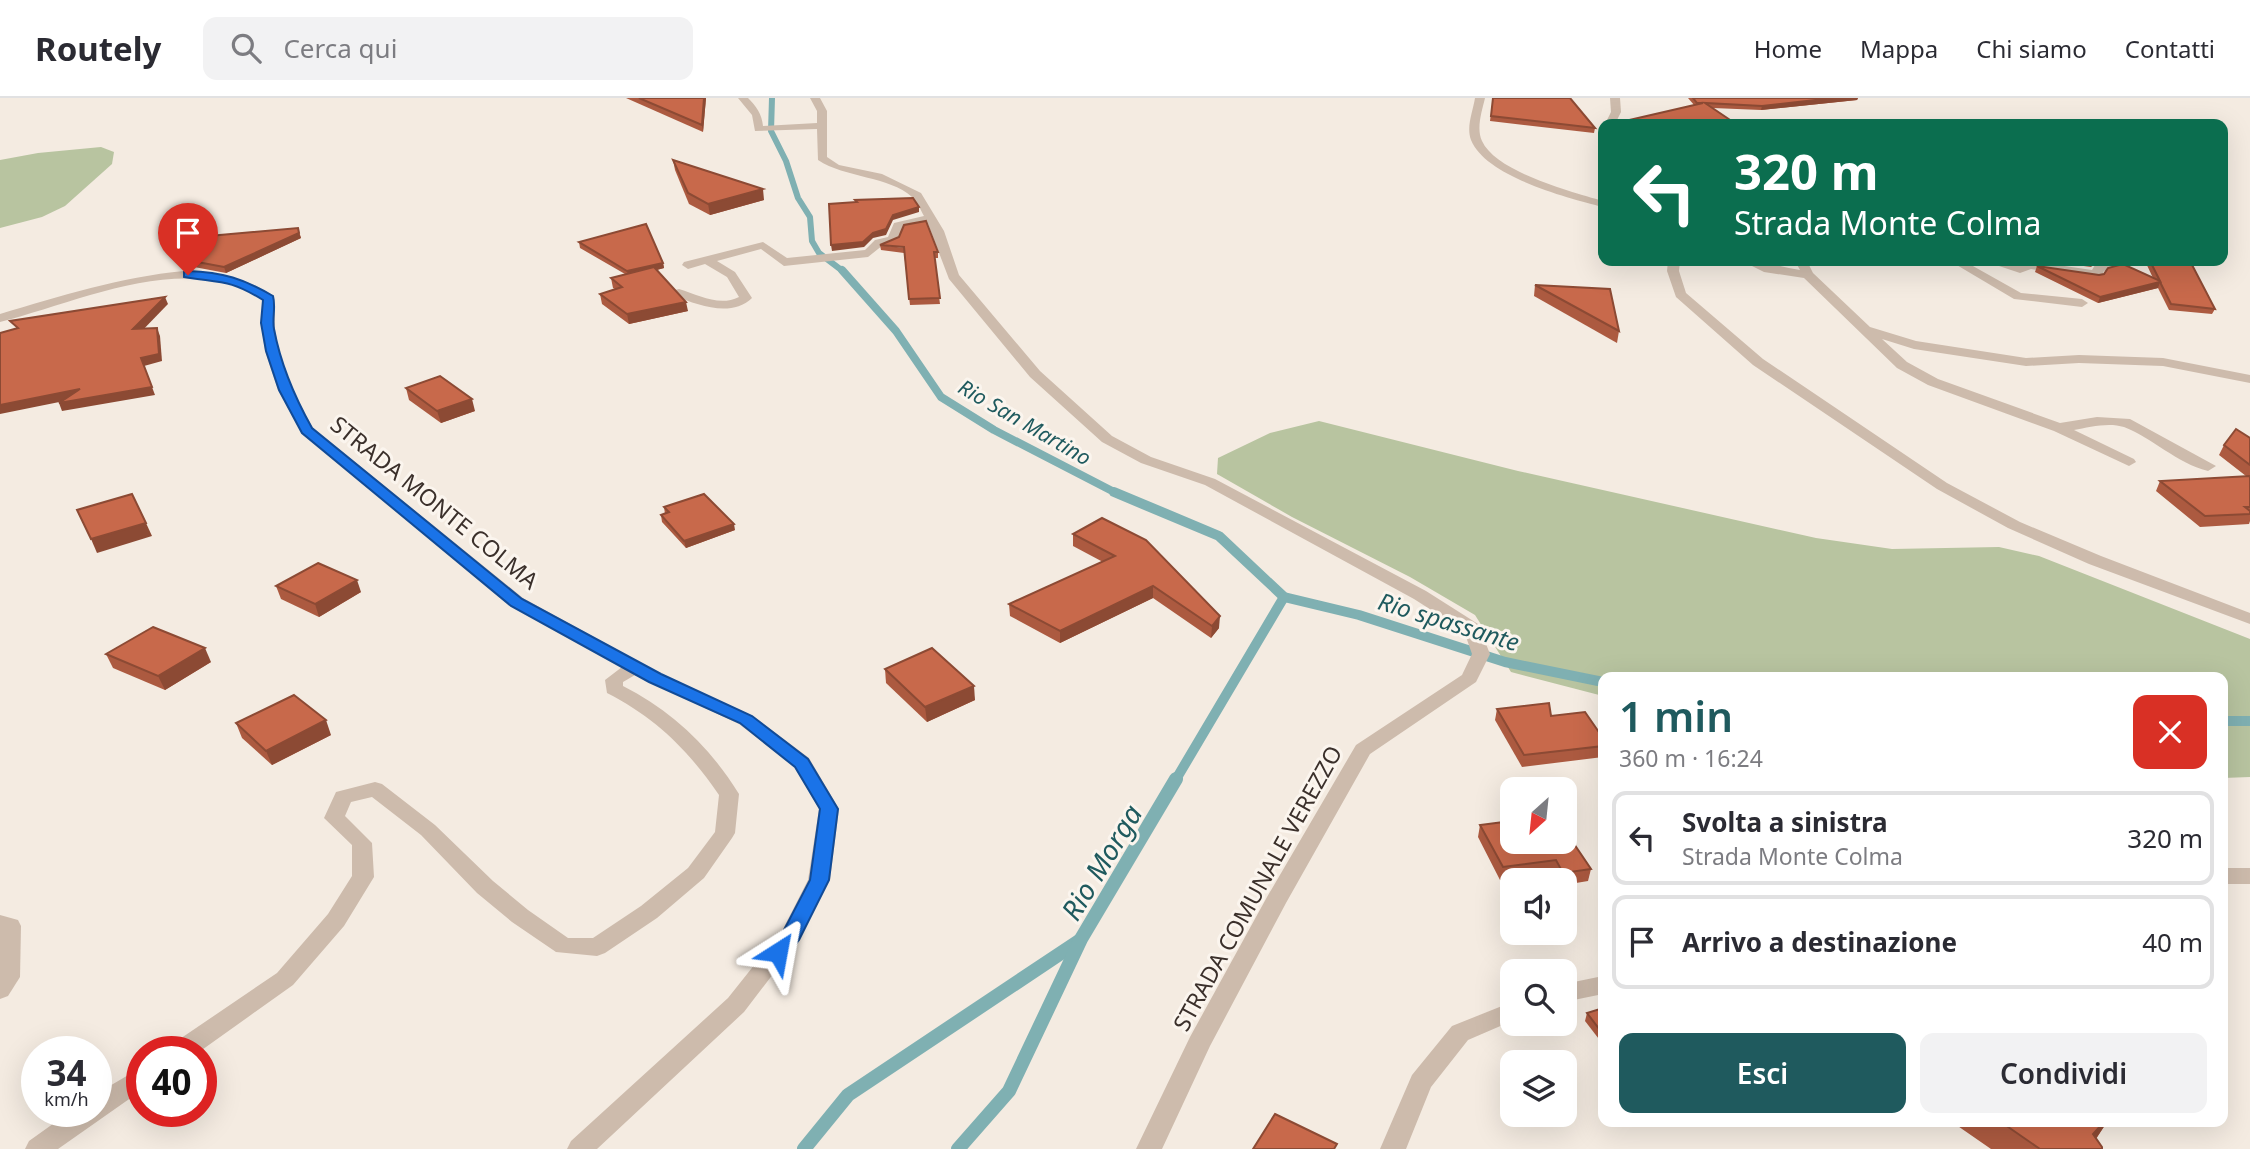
<!DOCTYPE html>
<html lang="it">
<meta charset="utf-8">
<style>
:root{--surface:#fff;--page:#f2f2f3;--text:#2b2b33;--muted:#7c7c81;--line:#e1e1e2;--accent:#1f5a5e}
body{margin:0;font-family:"Noto Sans",sans-serif;background:var(--page);color:var(--text);height:100vh;display:flex;flex-direction:column;font-size:26px;white-space:nowrap}
*{box-sizing:border-box;margin:0}
p{font-size:23px;color:var(--muted)}
.icon{flex:none;width:38px;height:38px;fill:none;stroke:currentColor;stroke-width:2;stroke-linecap:round;stroke-linejoin:round}
.map{position:relative;flex:1;overflow:hidden}
.sheet{position:absolute;left:1598px;top:574px;width:630px;height:455px;display:flex;flex-direction:column;background:var(--surface);border-radius:14px;box-shadow:0 7px 28px #0002}
.sheet>*{flex:none}
.banner{position:absolute;left:1598px;top:21px;width:630px;height:147px;border-radius:14px;box-shadow:0 7px 28px #0002;background:#0b6e4f;color:#fff;overflow:hidden}
.needle{width:46px;rotate:207deg}
.fabs{position:absolute;left:1500px;top:679px;display:grid;gap:14px}
.fabs a{display:grid;place-items:center;width:77px;height:77px;border-radius:14px;background:var(--surface);box-shadow:0 7px 28px #0002;font-size:35px}
.speed{position:absolute;left:21px;top:938px;display:flex;gap:14px;font-size:35px;font-weight:700;text-align:center}
.speed>*{display:grid;place-content:center;width:91px;height:91px;border-radius:50%;background:var(--surface);box-shadow:0 7px 28px #0002;line-height:1}
.speed small{font-size:18px;font-weight:400}
.speed .limit{border:10px solid #d22;background:#fff;color:#111}
.pin{position:absolute;display:grid;place-items:center;width:60px;height:60px;color:#fff;margin:-72px -30px;border-radius:50% 50% 50% 0;rotate:-45deg;box-shadow:0 0 7px #0007}
.pin .icon{rotate:45deg}
.me{position:absolute;width:77px;margin:-38px;rotate:34deg;stroke-linejoin:round;filter:drop-shadow(0 0 5px #0008)}
.turn{display:flex;align-items:center;gap:24px;height:147px;padding:0 21px;font-size:32px}
.turn .icon{width:91px;height:91px;stroke-width:2.5}
.turn b{display:block;font-size:49px;line-height:60px}
.round{display:grid;place-items:center;flex:none;width:74px;height:74px;border-radius:14px;background:var(--page)}
.headline{display:flex;align-items:center;justify-content:space-between;height:119px;padding:0 21px}
h1{font-size:42px;font-weight:600;line-height:52px;color:var(--accent)}
.cta{display:flex;gap:14px;margin-top:auto;padding:14px 21px}
.cta a{flex:1;height:80px;border-radius:14px;background:var(--accent);color:#fff;font-size:28px;font-weight:600;line-height:80px;text-align:center}
.cta a+a{background:var(--page);color:var(--text)}
ul{padding:0;list-style:none}
li{display:flex;align-items:center;gap:21px;height:94px;margin:0 14px 10px;padding:0 7px;border:4px solid var(--line);border-radius:14px}
li div{flex:1}
li b{display:block;font-size:26px}
li em{font-style:normal}
header{display:flex;align-items:center;gap:42px;box-sizing:border-box;height:98px;padding:0 35px;background:var(--surface);border-bottom:2px solid var(--line)}
header strong{font-size:33px}
nav{display:flex;gap:38px;margin-inline-start:auto;font-size:24px}
.search{width:490px;height:63px;background:var(--page);display:flex;align-items:center;gap:18px;box-sizing:border-box;padding:0 24px;border-radius:14px;color:var(--muted);font-size:26px}
.map>svg:first-child{display:block}
.green{fill:#b8c4a0}
.lines{fill:none;stroke-linecap:round;stroke-linejoin:round}
.stream-far3{stroke:#7fb0b2;stroke-width:6}
.stream-far2{stroke:#7fb0b2;stroke-width:8}
.stream-far1{stroke:#7fb0b2;stroke-width:10}
.stream{stroke:#7fb0b2;stroke-width:14}
.minor{fill:#cdbbac;fill-rule:evenodd}
.wall{fill:#ac5a40}
.shaded-wall{fill:#8c4a34}
.building{fill:#c8694b;stroke:#8c4a34;stroke-width:2}
.route{fill:#1a73e8;stroke:#114b97;stroke-width:2}
.labels{text-anchor:middle;dominant-baseline:central;stroke-width:6;stroke-linejoin:round;paint-order:stroke}
.far-water-label{font-size:21px;font-style:italic;fill:#1f5a5e;stroke:#fbf5ee}
.street-label{font-size:23px;fill:#3b302b;stroke:#fbf5ee}
.water-label{font-size:24px;font-style:italic;fill:#1f5a5e;stroke:#fbf5ee}
.near-water-label{font-size:28px;font-style:italic;fill:#1f5a5e;stroke:#fbf5ee}
</style>
<header>
<strong>Routely</strong>
<div class="search"><svg class="icon" aria-label="search" viewBox="0 0 24 24"><circle cx="10" cy="10" r="6"/><path d="M15 15l6 6"/></svg>Cerca qui</div>
<nav><a>Home</a><a>Mappa</a><a>Chi siamo</a><a>Contatti</a></nav>
</header>
<div class="map">
<svg width="2250" height="1051" viewBox="0 0 2250 1051">
<rect width="100%" height="100%" fill="#f4ebe1"/>
<!-- green -->
<g class="green">
<path d="M101,49L114,54L112,66L65,108L42,119L0,130V62L38,55Z"/>
<path d="M1319,323L1518,373L1816,440L1892,451L1999,449L2039,458L2250,541V679L2223,680L2222,579H1603V598L1511,574L1475,517L1410,479L1292,419L1217,376L1218,360L1270,335Z"/>
</g>
<g class="lines">
<!-- stream-far3 -->
<path class="stream-far3" d="M772,0L771,33L786,63L798,100L810,119L812,143L819,155L844,174"/>
<!-- stream-far2 -->
<path class="stream-far2" d="M842,172L896,233L941,299L994,332L1118,396"/>
<!-- stream-far1 -->
<g class="stream-far1">
<path d="M1114,394L1219,438L1284,499L1359,517L1505,564L1603,584"/>
<path d="M2222,623H2250"/>
<path d="M1175,683L1284,499"/>
</g>
<!-- stream -->
<g class="stream">
<path d="M804,1051L848,997L1079,843"/>
<path d="M958,1051L1009,993L1081,841L1176,681"/>
</g>
<!-- minor -->
<g class="minor">
<path d="M738,0H748C756,8 762,16 763,28L817,25V13L810,0H820L827,13V59L839,67L882,76L921,95L944,133L959,177L1040,273L1112,338L1151,359L1215,381L1426,493L1478,526L1490,556L1476,584L1370,656L1286,805L1210,948L1162,1051H1136L1190,939L1267,799L1356,647L1462,577L1472,556L1464,533L1414,501L1205,387L1141,365L1102,344L1030,279L949,181L928,126L903,130L897,144L883,147L868,159L784,168L761,151L717,163L735,174L752,200C731,220 698,207 675,198V192L679,191C699,197 719,209 739,199L727,179L705,166L688,171L682,167L684,164L763,144L787,160L865,152L875,142L888,139L894,125L924,118C921,113 917,103 912,99C889,78 845,80 818,62L817,31L755,33L752,17Z"/>
<path d="M1475,0H1485C1482,13 1476,30 1482,43C1496,74 1572,94 1603,103V109C1568,100 1486,79 1471,42C1466,29 1473,13 1475,0Z"/>
<path d="M1610,0H1620L1621,14L1615,26H1605L1611,14Z"/>
<path d="M1668,163H1680L1679,173L1686,195L1763,261L1947,385L2020,424L2101,458L2250,515V526L2089,466L2008,430L1937,391L1753,267L1676,199L1667,173Z"/>
<path d="M1742,163C1761,162 1780,169 1800,172L1795,163H1807L1813,175L1870,229L1916,243L2026,260L2079,257L2163,260L2250,277V285L2163,268L2079,265L2026,268L1914,251L1882,241L1907,264L1938,281L2060,325L2097,319L2130,321L2216,368L2208,373C2176,365 2153,340 2124,329C2109,324 2089,329 2074,332L2134,361L2136,364L2129,368L2054,333L1928,287L1897,270L1804,180L1764,174Z"/>
<path d="M1950,163H1964L2021,195L2082,201L2088,205L2082,209L2014,201Z"/>
<path d="M1984,163H2003L2019,167L2030,163L2092,172L2095,167L2123,163L2137,165L2104,173L2101,179L2097,180L2031,171L2020,175Z"/>
<path d="M184,173C218,174 245,179 273,198C277,210 273,224 276,237C282,271 296,300 313,330L523,500L661,576L753,618L809,660L839,711L830,782L799,842L744,914L597,1051H567L571,1043L728,900L783,831L808,782L819,711L795,669L739,626L635,577L623,584V588C672,613 710,649 739,696L735,735L732,740L704,780L657,820L605,855L597,858L556,854L512,824L477,795L421,737L372,699L351,704L345,718L372,745L374,779L344,828L293,887L199,954H168L171,947L277,875L328,816L352,778V747L324,720L336,694L375,684L382,686L435,727L493,783L528,812L568,840H593L641,808L688,770L715,734L719,697C688,652 656,620 607,595L605,582L622,569L511,508L302,335L278,292L265,253L261,225L263,202C188,151 79,204 0,224V216C61,198 120,179 184,173Z"/>
<rect x="2222" y="770" width="28" height="16"/>
<path d="M0,817L18,822L21,828L20,879L8,898L0,901Z"/>
<path d="M1603,878V896L1564,904V886Z"/>
<path d="M1512,904V923L1468,942L1431,989L1406,1051H1380L1412,977L1452,928Z"/>
<path d="M142,969V992L58,1051H25L29,1043L71,1013H96V996Z"/>
</g>
</g>
<!-- wall -->
<g class="wall">
<path d="M626,0H706L703,34Z"/>
<path d="M1493,0L1595,30L1594,35L1490,23Z"/>
<path d="M1688,0H1858L1857,2L1761,12L1713,10L1694,7Z"/>
<path d="M673,62L764,102L710,117L689,106L675,72Z"/>
<path d="M298,130L301,140L226,175L194,169L192,163Z"/>
<path d="M579,144L663,165L664,170L657,172L688,213L629,226L602,206L600,196L615,191L613,190L611,180L625,176L580,150Z"/>
<path d="M880,147L938,154V160H934L940,206L910,207L904,155L881,152Z"/>
<path d="M2047,163H2103L2095,164L2091,169Z"/>
<path d="M2145,163H2190L2215,211L2212,216L2169,212L2158,190L2098,205L2035,174L2037,168L2099,177L2153,180Z"/>
<path d="M1535,187L1619,233L1617,245L1534,198Z"/>
<path d="M406,290L475,313L441,325L409,302Z"/>
<path d="M2250,340V423L2249,426L2200,429L2156,393L2160,383L2246,378L2219,357L2224,347Z"/>
<path d="M664,409L735,432L686,450L662,424L661,417L665,416Z"/>
<path d="M1102,420L1219,530L1211,540L1153,500L1060,545L1010,518L1009,506L1103,464L1073,448V436Z"/>
<path d="M276,488L361,494L319,519L281,501Z"/>
<path d="M106,556L211,564L165,592L113,570Z"/>
<path d="M885,571L975,602L927,624L886,585Z"/>
<path d="M1497,611L1551,618L1603,640V659L1522,669L1495,622Z"/>
<path d="M236,625L331,637L272,667L242,640Z"/>
<path d="M1480,727L1512,744L1591,771L1588,783L1564,787V782H1557L1553,775L1500,782L1478,739Z"/>
<path d="M1603,910V945H1602L1585,923L1587,915Z"/>
<path d="M1952,1024H2107L2096,1041L2102,1051H1991Z"/>
</g>
<!-- shaded-wall -->
<g class="shaded-wall">
<path d="M704,0H706L703,34L702,27Z"/>
<path d="M1833,0H1858L1857,2L1761,12L1762,8Z"/>
<path d="M763,91L764,102L710,117L708,106Z"/>
<path d="M919,109V114L893,122L886,137L873,140L864,149L832,153L831,147L873,135L893,117Z"/>
<path d="M299,135L301,140L226,175L224,169Z"/>
<path d="M2093,163H2103L2095,164L2091,169Z"/>
<path d="M663,165L664,170L628,179L627,173Z"/>
<path d="M2160,184L2158,190L2098,205L2100,199Z"/>
<path d="M165,199L168,206L136,239L133,231Z"/>
<path d="M686,204L688,213L629,226L627,216Z"/>
<path d="M157,230L160,238L162,263L144,268L141,260Z"/>
<path d="M152,289L155,297L62,313L59,305Z"/>
<path d="M80,291L84,299L0,316V307Z"/>
<path d="M472,301L475,313L441,325L437,313Z"/>
<path d="M146,425L152,438L97,455L91,441Z"/>
<path d="M734,426L735,432L686,450L684,443Z"/>
<path d="M357,482L361,494L319,519L315,506Z"/>
<path d="M1153,488V500L1060,545V533Z"/>
<path d="M1220,518L1219,530L1211,540L1212,528Z"/>
<path d="M205,550L211,564L165,592L158,578Z"/>
<path d="M974,588L975,602L927,624L925,609Z"/>
<path d="M326,622L331,637L272,667L266,653Z"/>
<path d="M2104,1024H2107L2097,1039L2087,1051L2093,1036Z"/>
</g>
<!-- building -->
<g class="building">
<path d="M639,0H704L702,27Z"/>
<path d="M1493,0H1570L1595,30L1491,18Z"/>
<path d="M1693,0H1833L1762,8L1705,5L1736,26H1612L1703,5H1697Z"/>
<path d="M673,62L763,91L708,106L688,95Z"/>
<path d="M913,100L919,109L893,117L886,131L873,135L863,144L831,147L829,106L857,104L855,102Z"/>
<path d="M926,123L938,154H934L940,200L909,201L904,149L880,147L899,139L904,127Z"/>
<path d="M646,126L663,165L627,173L579,144Z"/>
<path d="M298,130L299,135L224,169L192,163L209,138Z"/>
<path d="M2150,163H2190L2215,211L2171,206L2160,184L2100,199L2037,168L2099,177L2104,176L2108,170L2123,166L2160,183Z"/>
<path d="M654,169L686,204L627,216L600,196L622,189L611,180Z"/>
<path d="M1535,187L1610,191L1619,233Z"/>
<path d="M165,199L133,231L157,230L159,256L141,260L152,289L59,305L80,291L0,307V235L18,230L10,223Z"/>
<path d="M440,278L472,301L437,313L406,290Z"/>
<path d="M2236,331L2250,340V367L2224,347Z"/>
<path d="M2250,378V409H2245L2250,413V416L2205,418L2160,383Z"/>
<path d="M132,396L146,425L91,441L77,412Z"/>
<path d="M704,396L734,426L684,443L661,417L669,414L664,409Z"/>
<path d="M1102,420L1146,442L1220,518L1212,528L1153,488L1060,533L1009,506L1115,458L1073,436Z"/>
<path d="M318,465L357,482L315,506L276,488Z"/>
<path d="M153,529L205,550L158,578L106,556Z"/>
<path d="M932,550L974,588L925,609L885,571Z"/>
<path d="M294,597L326,622L266,653L236,625Z"/>
<path d="M1549,605L1551,618L1585,614L1603,640V648L1524,657L1497,611Z"/>
<path d="M1512,723V744H1564V735L1566,734L1591,771L1563,775L1556,762L1503,769L1480,727Z"/>
<path d="M1603,910V936L1587,915Z"/>
<path d="M1275,1016L1337,1046L1334,1051H1253Z"/>
<path d="M2001,1024H2104L2093,1036L2102,1049V1051H2040Z"/>
</g>
<!-- route -->
<path class="route" d="M188,173C223,174 244,181 273,198C276,209 272,220 274,231C281,268 294,298 312,330L522,501L661,576L752,618L808,661L838,711L829,782L799,842L785,859L778,862L770,859L767,854L784,832L810,782L820,711L795,669L740,625L649,584L511,508L302,335L279,292L266,253L261,225L263,202C229,181 221,185 184,179V174Z"/>
<g class="labels">
<!-- far-water labels -->
<g class="far-water-label">
<text transform="translate(1025 324) rotate(30)">Rio San Martino</text>
</g>
<!-- street labels -->
<g class="street-label">
<text transform="translate(435 404) rotate(39)">STRADA MONTE COLMA</text>
<text transform="translate(1257 790) rotate(-61)">STRADA COMUNALE VEREZZO</text>
</g>
<!-- water labels -->
<g class="water-label">
<text transform="translate(1449 523) rotate(17)">Rio spassante</text>
</g>
<!-- near-water labels -->
<g class="near-water-label">
<text transform="translate(1101 764) rotate(-59)">Rio Morga</text>
</g>
</g>
</svg>
<div class="fabs">
<a><svg class="needle" viewBox="-14 -14 28 28"><path d="M0-13l5 13h-10z" fill="#e53935"/><path d="M0 13l5-13h-10z" fill="#7c7c81"/></svg></a>
<a><svg class="icon" aria-label="sound" viewBox="0 0 24 24"><path d="M4 9h4l5-4v14l-5-4H4zM17 9q2 3 0 6"/></svg></a>
<a><svg class="icon" aria-label="search" viewBox="0 0 24 24"><circle cx="10" cy="10" r="6"/><path d="M15 15l6 6"/></svg></a>
<a><svg class="icon" aria-label="layers" viewBox="0 0 24 24"><path d="M12 4l9 5-9 5-9-5zM3 14l9 5 9-5"/></svg></a>
</div>
<div class="speed"><div>34<small>km/h</small></div><div class="limit">40</div></div>
<div class="pin" style="left:188px;top:177px;background:#d93025"><svg class="icon" aria-label="arrive" viewBox="0 0 24 24"><path d="M6 21V4h12l-3 4 3 4H6"/></svg></div>
<svg class="me" style="left:778px;top:854px" viewBox="-20 -20 40 40"><path d="M0-17L14 15 0 8-14 15z" fill="#1a73e8" stroke="#fff" stroke-width="4"/></svg>
<div class="banner">
<div class="turn"><svg class="icon" aria-label="left" viewBox="0 0 24 24"><path d="M17 20v-9H6M10 6l-5 5 5 5"/></svg><div><b>320 m</b>Strada Monte Colma</div></div>
</div>
<section class="sheet">
<div class="headline"><div><h1>1 min</h1><p>360 m · 16:24</p></div><a class="round" style="background:#d93025;color:#fff"><svg class="icon" aria-label="close" viewBox="0 0 24 24"><path d="M6 6l12 12M18 6L6 18"/></svg></a></div>
<ul>
<li><svg class="icon" aria-label="left" viewBox="0 0 24 24"><path d="M17 20v-9H6M10 6l-5 5 5 5"/></svg><div><b>Svolta a sinistra</b><p>Strada Monte Colma</p></div><em>320 m</em></li>
<li><svg class="icon" aria-label="arrive" viewBox="0 0 24 24"><path d="M6 21V4h12l-3 4 3 4H6"/></svg><div><b>Arrivo a destinazione</b></div><em>40 m</em></li>
</ul>
<div class="cta"><a>Esci</a><a>Condividi</a></div>
</section>
</div>
